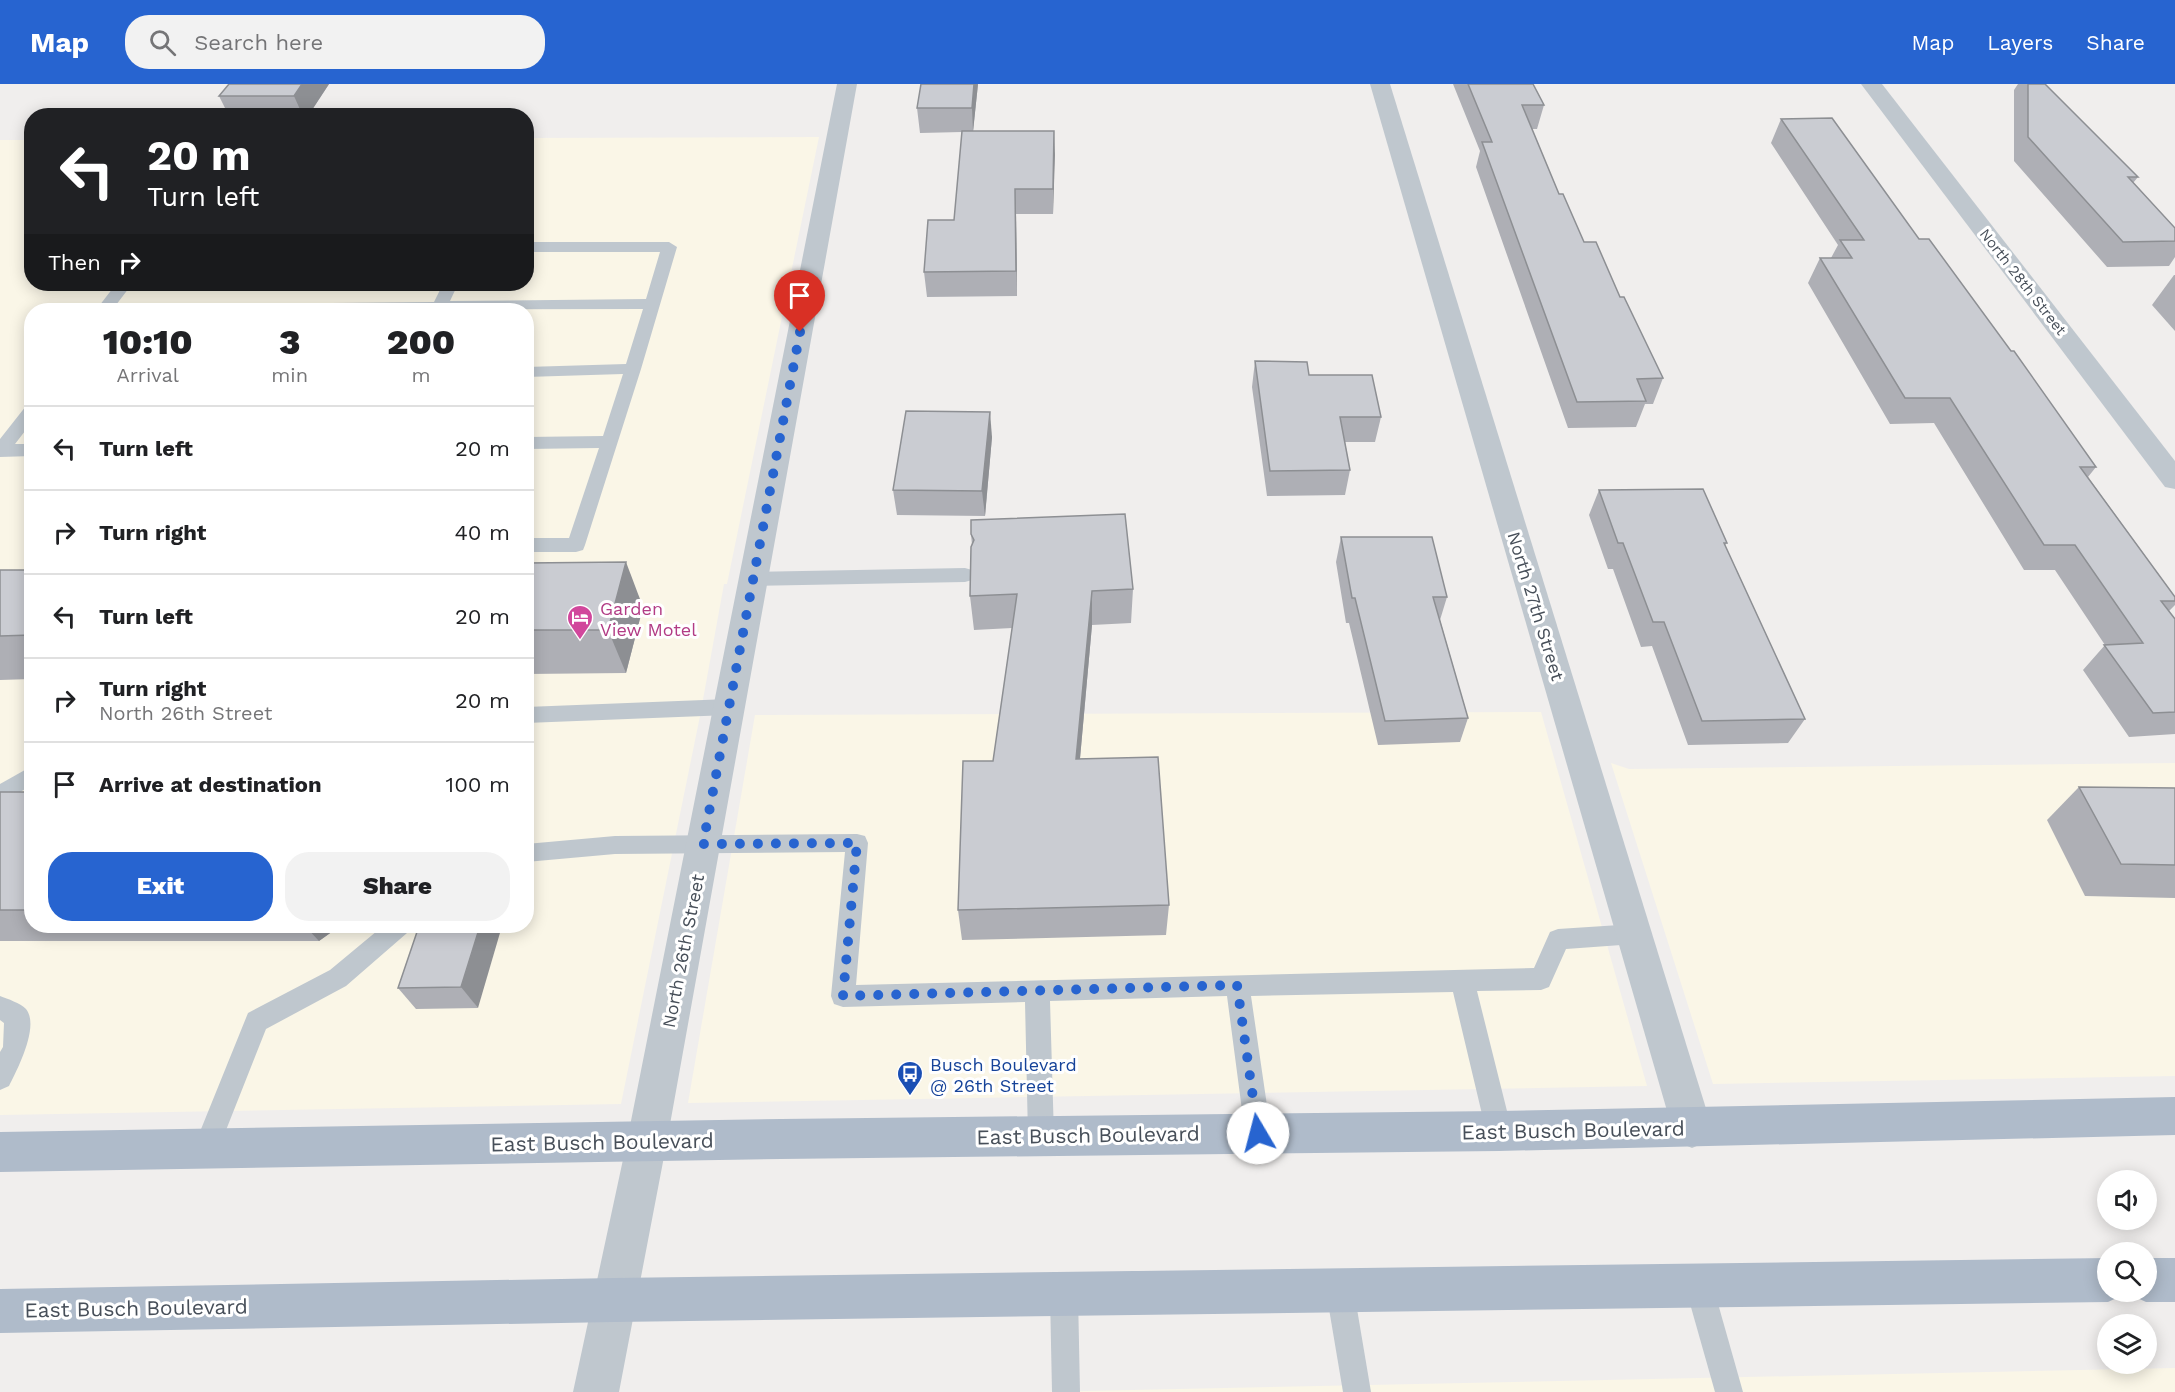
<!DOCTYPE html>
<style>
:root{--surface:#fff;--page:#f2f2f2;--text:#202124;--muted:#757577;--line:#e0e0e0;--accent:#2764d0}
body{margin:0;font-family:"Work Sans",sans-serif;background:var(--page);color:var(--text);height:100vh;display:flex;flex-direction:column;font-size:22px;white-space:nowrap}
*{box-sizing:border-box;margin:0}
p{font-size:20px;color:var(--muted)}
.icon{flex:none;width:33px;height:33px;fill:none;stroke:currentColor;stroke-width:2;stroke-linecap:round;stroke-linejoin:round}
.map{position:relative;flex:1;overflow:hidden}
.side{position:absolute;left:24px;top:219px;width:510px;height:630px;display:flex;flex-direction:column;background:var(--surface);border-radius:24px;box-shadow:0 3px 15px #0003}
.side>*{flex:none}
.hud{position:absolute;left:24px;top:24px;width:510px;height:183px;border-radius:24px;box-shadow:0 3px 15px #0003;background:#202124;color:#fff;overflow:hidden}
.buttons{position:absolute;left:2097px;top:1086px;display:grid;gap:12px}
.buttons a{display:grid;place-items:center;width:60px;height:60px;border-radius:50%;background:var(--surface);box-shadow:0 3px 15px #0003;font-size:30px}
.pin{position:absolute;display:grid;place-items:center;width:51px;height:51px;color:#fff;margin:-62px -26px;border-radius:50% 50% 50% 0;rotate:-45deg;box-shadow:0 0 6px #0007}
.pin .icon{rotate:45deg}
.me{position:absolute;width:66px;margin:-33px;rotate:352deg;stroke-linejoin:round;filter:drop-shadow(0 0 4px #0008)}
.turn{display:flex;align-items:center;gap:21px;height:126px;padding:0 24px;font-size:27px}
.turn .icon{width:78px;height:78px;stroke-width:2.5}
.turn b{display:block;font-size:42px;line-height:51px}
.then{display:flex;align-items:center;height:57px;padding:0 24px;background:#0003;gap:12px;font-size:22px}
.eta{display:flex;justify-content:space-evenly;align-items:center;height:102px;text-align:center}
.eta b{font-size:36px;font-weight:800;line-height:42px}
.primary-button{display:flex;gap:12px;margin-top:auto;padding:12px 24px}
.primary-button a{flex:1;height:69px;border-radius:24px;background:var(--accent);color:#fff;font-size:24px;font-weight:800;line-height:69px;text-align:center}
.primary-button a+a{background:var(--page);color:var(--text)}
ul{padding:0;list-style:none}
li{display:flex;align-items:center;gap:18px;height:84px;padding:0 24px;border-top:2px solid var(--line)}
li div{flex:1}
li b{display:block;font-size:22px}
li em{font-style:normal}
header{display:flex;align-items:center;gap:36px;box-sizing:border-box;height:84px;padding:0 30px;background:var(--accent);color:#fff}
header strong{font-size:28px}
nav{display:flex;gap:33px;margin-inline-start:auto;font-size:21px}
.search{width:420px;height:54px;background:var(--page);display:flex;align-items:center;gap:15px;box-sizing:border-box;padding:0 21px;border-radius:24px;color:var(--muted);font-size:22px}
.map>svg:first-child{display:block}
.commercial{fill:#faf6e7;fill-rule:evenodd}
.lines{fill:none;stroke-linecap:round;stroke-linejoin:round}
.lane{fill:#bfc7ce;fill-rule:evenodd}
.street{fill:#bfc7ce;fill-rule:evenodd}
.primary{fill:#afbbca;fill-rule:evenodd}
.wall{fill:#aeafb5}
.shaded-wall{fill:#8d8f93}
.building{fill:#caccd2;stroke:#8d8f93;stroke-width:1.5}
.route{stroke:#2764d0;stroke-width:10;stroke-dasharray:0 18}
.labels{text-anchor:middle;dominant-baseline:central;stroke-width:6;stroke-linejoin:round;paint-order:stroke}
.far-street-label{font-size:15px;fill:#474f59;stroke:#fff}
.street-label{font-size:18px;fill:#474f59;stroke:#fff}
.hotel-label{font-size:18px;fill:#b23c85;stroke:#fff;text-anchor:start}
.transit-label{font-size:18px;fill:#164399;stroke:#fff;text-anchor:start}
.near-street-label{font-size:21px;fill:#474f59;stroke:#fff}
</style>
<header>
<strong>Map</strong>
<div class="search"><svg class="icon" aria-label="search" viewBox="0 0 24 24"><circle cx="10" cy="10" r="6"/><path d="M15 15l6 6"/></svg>Search here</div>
<nav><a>Map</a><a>Layers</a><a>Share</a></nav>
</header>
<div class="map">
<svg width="2175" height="1308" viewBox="0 0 2175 1308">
<rect width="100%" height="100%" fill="#f0eeed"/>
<!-- commercial -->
<g class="commercial">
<path d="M819,53L727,500H724L700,632L621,1020L0,1031V56H31L32,200H526L527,54ZM32,226H526V842H32Z"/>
<path d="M1541,628L1647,1002L688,1019L755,631Z"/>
<path d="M1611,679L1629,685L2175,679V992L1713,1000Z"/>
<path d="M2175,1284V1308H1039Z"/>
</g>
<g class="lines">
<!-- lane -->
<g class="lane">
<path d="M526,158H669L677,163L641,285L585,461L583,466L576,468H526V454H569L599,364L526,365V353L603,352L623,290L526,293V283L626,280L643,225L96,226L116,200H132L116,221L434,218L443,200H458L450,217L646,215L660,168H526Z"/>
<path d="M32,321V338L15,360H32V372L0,373V355L26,322Z"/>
<path d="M965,484L972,486L975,491L972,496L965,498L753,502L746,500L743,495L746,490L753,488Z"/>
<path d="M729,615L736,617L739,623L736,629L729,631L526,639V623Z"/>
<path d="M32,682V701L0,720V700Z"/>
<path d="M857,750L865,752L868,759L856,901L1534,884L1550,848L1558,845L1635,840L1643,843L1647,850L1643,857L1635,860L1566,865L1549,903L1541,906L1477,907L1512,1047L1508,1056L1499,1059L1490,1056L1486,1047L1453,908L1251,912L1271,1049L1267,1058L1258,1061L1249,1058L1245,1049L1227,912L1050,917L1054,1052L1050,1061L1041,1065L1032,1061L1028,1052L1025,918L843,923L834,920L831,912L845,768L615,770L526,778V760L615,752Z"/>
<path d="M383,842H411L407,849L346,902L266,945L215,1074L206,1078L197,1074L193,1065L248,929L330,886Z"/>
<path d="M0,912C8,915 20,919 26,925C40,942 17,986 9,1002L0,1006V968L3,963L4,939L0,936Z"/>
<path d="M1699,1188L1709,1192L1713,1202L1743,1308H1715L1685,1202L1689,1192Z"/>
<path d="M1340,1193L1350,1197L1354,1207L1371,1308H1343L1326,1207L1330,1197Z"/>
<path d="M1064,1197L1074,1201L1078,1211L1080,1308H1052L1050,1211L1054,1201Z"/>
</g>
<!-- street -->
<g class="street">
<path d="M837,0H857L667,1057L619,1308H573L627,1057Z"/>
<path d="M1370,0H1390L1712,1044L1706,1058L1692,1064L1678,1058L1672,1044Z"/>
<path d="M1861,0H1882L2175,377V405L2165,403Z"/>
</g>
<!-- primary -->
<g class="primary">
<path d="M2175,1013V1051L1499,1067L781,1075L0,1088V1048L781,1035L1499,1027Z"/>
<path d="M2108,1174V1208H2125L2123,1211L2108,1218L614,1238L0,1249V1205L614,1194Z"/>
<path d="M2146,1174H2175V1218H2146L2131,1211L2129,1208H2146Z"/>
</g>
</g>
<!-- wall -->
<g class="wall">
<path d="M329,0L308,32H229L219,12Z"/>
<path d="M978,0L973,47H1054L1053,130H1016L1017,212L927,213L924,188L954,136L962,48L920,49L917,24Z"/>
<path d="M1453,0H1533L1544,21L1537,45H1532L1559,110L1584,158L1620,213L1663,294L1653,320H1645L1636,343L1568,344L1476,83L1480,67Z"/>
<path d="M2018,0H2045L2138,93L2133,99L2175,157V173L2169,182L2107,183L2014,77V6Z"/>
<path d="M1781,35L1919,155L2096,383L2088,393L2175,513V521L2169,527L2175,535V650L2129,653L2083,586L2105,561L2055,486H2024L1934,339L1890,340L1808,199L1820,174H1831L1838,161L1771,59Z"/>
<path d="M2174,191H2175V247L2152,221Z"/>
<path d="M1255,277L1309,291L1381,333L1375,358H1345L1350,386L1345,411L1267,412L1252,303Z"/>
<path d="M992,353L985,432L897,431L893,406Z"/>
<path d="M1599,406L1727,459L1725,461L1805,635L1788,659L1688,661L1652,562L1641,563L1613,485H1608L1589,431Z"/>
<path d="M971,450L1133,505L1131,539L1092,541L1080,675L1169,821L1166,851L962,856L958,826L993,677L1012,544L974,546L970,512L972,461Z"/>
<path d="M1341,453L1447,513L1440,536L1468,634L1460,658L1378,661L1349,539H1346L1336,478Z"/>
<path d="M526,479L643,523L626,589L526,590Z"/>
<path d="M0,486H32V595L0,596Z"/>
<path d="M2079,703L2175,704V814L2085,812L2047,736Z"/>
<path d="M0,708H32V842H340L319,857H0Z"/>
<path d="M419,842L478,924L416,925L398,904Z"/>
</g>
<!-- shaded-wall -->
<g class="shaded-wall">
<path d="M302,0H329L308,32H303L294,12Z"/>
<path d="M974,0H978L973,48L972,24Z"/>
<path d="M1054,47L1055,71L1053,130V105Z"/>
<path d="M1015,105L1016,130L1017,212L1016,187Z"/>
<path d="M990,328L992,353L985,432L982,407Z"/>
<path d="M626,478L643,523L626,589L608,546Z"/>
<path d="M1092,507V541L1077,707L1076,675Z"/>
<path d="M305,842H340L319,857Z"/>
<path d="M480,842H502L478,924L461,903Z"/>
</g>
<!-- building -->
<g class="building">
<path d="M229,0H302L294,12H219Z"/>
<path d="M921,0H974L972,24H917Z"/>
<path d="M1468,0H1533L1544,21H1522L1559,110H1563L1584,158H1596L1620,213H1624L1663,294L1637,295L1646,317L1577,318L1482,58H1492Z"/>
<path d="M2028,0H2045L2138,93H2128L2175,144V157L2123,158L2028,53Z"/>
<path d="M1832,34L1919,155H1929L2011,267H2014L2096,383H2080L2175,513V517H2161L2175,535V628L2153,629L2104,561L2143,559L2075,461H2044L1950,314H1905L1820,174H1852L1840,156H1864L1781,35Z"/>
<path d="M962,47H1054L1053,105H1015L1016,187L924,188L928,136H954Z"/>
<path d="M1255,277L1307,278L1309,291H1372L1381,333H1340L1350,386L1270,387Z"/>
<path d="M906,327L990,328L982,407L893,406Z"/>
<path d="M1703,405L1727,459H1724L1805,635L1702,637L1664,538H1653L1623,459H1618L1599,406Z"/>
<path d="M1125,430L1133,505L1092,507L1076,675L1158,673L1169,821L958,826L963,677H993L1017,510L970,512L971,463L974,456L971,450V436Z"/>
<path d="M1341,453H1432L1447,513H1433L1468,634L1385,637L1355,514H1352Z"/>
<path d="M626,478L608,546H526V479Z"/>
<path d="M0,486H32V551L0,552Z"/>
<path d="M2079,703L2175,704V781L2121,780Z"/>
<rect x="0" y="708" width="32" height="118"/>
<path d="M419,842H480L461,903L398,904Z"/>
</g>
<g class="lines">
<!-- route -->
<path class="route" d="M800,248L703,760L857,759L843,912L1237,901L1258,1049"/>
</g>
<!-- icons -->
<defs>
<symbol id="hotel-pin" viewBox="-11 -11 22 30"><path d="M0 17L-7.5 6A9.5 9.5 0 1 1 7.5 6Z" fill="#d1479c" stroke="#fff"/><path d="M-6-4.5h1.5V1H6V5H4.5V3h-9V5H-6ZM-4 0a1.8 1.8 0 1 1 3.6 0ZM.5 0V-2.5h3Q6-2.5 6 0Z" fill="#fff"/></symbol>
<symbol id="bus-pin" viewBox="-11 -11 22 30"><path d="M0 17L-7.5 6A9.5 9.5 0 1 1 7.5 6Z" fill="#1a4fb4" stroke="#fff"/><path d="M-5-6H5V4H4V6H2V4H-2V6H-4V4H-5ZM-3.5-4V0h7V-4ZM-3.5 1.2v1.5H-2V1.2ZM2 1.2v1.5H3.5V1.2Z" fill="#fff"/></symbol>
</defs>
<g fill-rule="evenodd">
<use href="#hotel-pin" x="565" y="519" width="30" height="40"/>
<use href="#bus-pin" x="895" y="975" width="30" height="40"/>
</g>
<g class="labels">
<!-- far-street labels -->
<g class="far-street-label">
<text transform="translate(2023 198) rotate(52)">North 28th Street</text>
</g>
<!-- street labels -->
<g class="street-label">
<text transform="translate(1536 522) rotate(73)">North 27th Street</text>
<text transform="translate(683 867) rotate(-79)">North 26th Street</text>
</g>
<!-- hotel labels -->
<g class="hotel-label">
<text x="600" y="524">Garden<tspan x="600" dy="21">View Motel</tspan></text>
</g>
<!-- transit labels -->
<g class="transit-label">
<text x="930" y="980">Busch Boulevard<tspan x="930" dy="21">@ 26th Street</tspan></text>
</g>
<!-- near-street labels -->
<g class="near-street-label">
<text transform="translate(1573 1046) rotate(-1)">East Busch Boulevard</text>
<text transform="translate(1088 1051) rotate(-1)">East Busch Boulevard</text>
<text transform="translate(602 1058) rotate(-1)">East Busch Boulevard</text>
<text transform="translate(136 1224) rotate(-1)">East Busch Boulevard</text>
</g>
</g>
</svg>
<div class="buttons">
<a><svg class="icon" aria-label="sound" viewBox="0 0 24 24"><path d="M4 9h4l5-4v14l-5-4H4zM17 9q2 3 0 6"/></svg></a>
<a><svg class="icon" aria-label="search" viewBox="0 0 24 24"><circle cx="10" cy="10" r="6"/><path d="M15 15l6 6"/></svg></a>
<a><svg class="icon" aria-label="layers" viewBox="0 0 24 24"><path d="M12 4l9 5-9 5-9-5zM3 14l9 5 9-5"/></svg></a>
</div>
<div class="pin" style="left:800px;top:248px;background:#d93025"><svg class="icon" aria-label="arrive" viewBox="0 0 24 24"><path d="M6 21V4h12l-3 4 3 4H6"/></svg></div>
<svg class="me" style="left:1258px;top:1049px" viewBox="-20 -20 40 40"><circle r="19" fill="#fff"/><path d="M0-13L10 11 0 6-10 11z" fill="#2764d0"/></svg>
<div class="hud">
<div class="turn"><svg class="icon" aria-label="left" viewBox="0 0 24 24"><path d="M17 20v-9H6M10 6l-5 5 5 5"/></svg><div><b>20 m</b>Turn left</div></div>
<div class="then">Then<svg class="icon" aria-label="right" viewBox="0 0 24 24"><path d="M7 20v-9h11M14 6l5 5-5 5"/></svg></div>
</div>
<section class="side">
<div class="eta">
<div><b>10:10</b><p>Arrival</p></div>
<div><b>3</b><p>min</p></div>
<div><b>200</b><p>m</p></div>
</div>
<ul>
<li><svg class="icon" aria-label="left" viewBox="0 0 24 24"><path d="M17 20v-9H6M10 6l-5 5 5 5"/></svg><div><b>Turn left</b></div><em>20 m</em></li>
<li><svg class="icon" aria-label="right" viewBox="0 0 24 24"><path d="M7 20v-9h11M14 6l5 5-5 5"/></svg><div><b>Turn right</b></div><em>40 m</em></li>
<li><svg class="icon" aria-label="left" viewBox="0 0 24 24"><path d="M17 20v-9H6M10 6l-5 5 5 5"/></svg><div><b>Turn left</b></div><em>20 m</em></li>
<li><svg class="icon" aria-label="right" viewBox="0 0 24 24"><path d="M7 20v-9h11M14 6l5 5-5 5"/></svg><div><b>Turn right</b><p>North 26th Street</p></div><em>20 m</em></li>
<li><svg class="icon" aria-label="arrive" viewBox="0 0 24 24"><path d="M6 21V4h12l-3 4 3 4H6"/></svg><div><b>Arrive at destination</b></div><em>100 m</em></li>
</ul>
<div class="primary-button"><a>Exit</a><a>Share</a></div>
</section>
</div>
